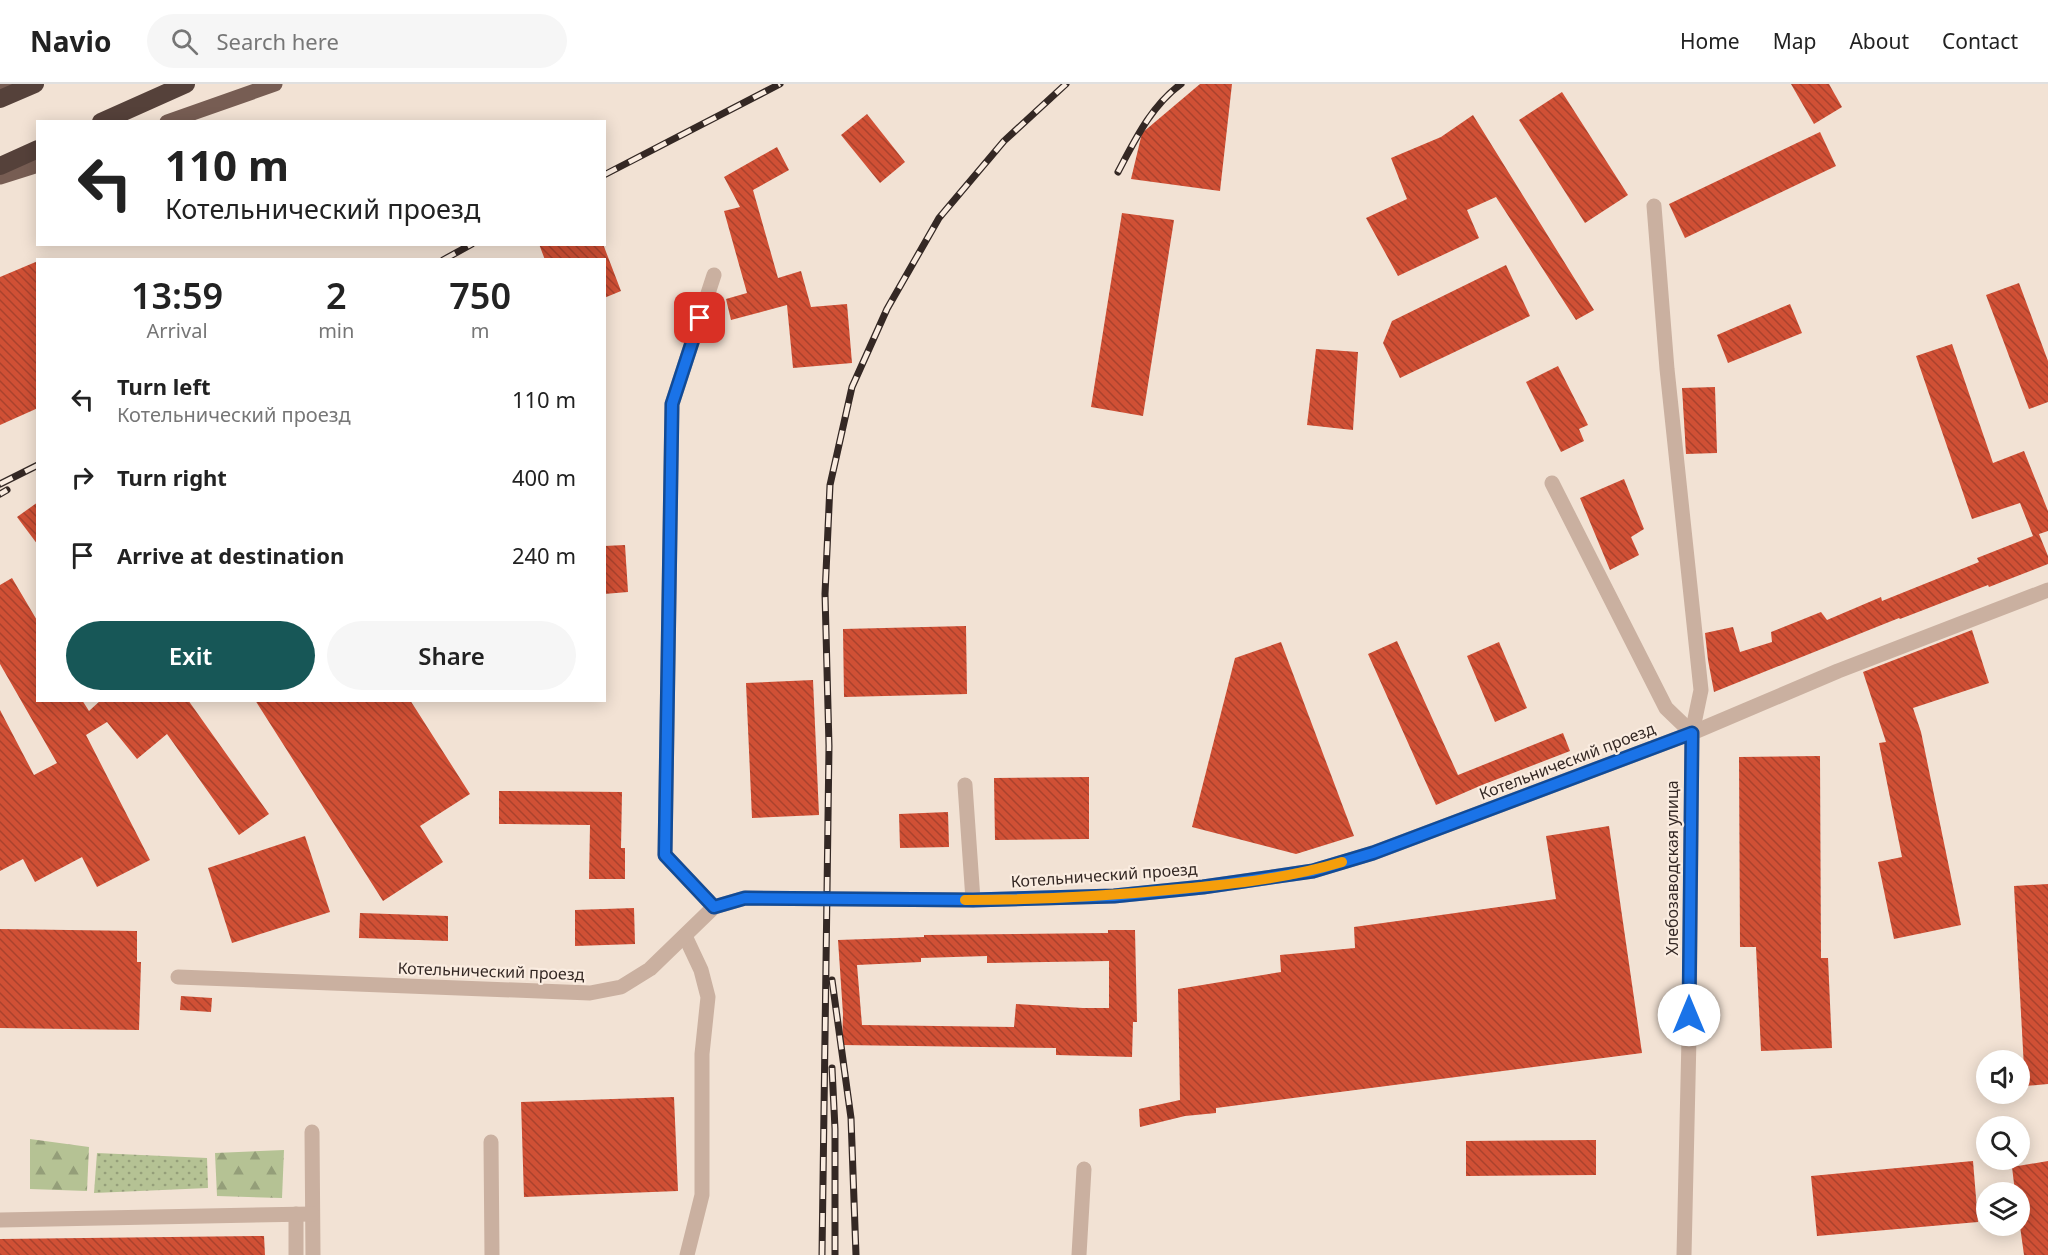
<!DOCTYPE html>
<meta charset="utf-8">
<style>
:root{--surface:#fff;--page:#f6f6f6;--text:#222;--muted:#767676;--line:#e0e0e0;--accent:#175757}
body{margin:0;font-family:"Noto Sans",sans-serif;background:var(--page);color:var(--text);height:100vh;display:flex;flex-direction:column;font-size:22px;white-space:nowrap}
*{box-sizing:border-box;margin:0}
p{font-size:20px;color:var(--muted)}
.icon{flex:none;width:33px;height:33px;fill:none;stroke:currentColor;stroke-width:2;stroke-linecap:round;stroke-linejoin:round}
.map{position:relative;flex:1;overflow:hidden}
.details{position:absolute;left:36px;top:174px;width:570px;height:444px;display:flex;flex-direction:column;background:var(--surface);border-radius:0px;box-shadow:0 3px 15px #0003}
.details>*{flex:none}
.hud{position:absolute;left:36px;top:36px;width:570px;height:126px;border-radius:0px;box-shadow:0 3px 15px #0003;background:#fff;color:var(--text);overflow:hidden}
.fabs{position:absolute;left:1976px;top:966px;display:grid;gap:12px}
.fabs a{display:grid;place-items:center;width:54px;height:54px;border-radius:50%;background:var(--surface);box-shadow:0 3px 15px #0003;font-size:30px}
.pin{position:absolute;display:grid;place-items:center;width:51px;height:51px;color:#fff;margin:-26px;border-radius:12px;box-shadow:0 3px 9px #0006}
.me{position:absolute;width:66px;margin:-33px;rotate:0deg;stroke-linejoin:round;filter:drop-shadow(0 0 4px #0008)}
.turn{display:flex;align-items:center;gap:21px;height:126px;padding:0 30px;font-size:27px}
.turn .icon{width:78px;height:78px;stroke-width:2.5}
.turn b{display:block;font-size:42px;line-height:51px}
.eta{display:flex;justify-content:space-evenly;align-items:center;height:102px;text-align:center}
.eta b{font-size:36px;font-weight:600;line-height:42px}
.button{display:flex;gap:12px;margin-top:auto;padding:12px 30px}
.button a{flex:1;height:69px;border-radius:36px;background:var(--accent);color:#fff;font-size:24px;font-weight:600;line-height:69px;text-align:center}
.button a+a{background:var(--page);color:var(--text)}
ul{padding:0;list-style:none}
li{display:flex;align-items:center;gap:18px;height:78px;padding:0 30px}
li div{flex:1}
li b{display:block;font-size:22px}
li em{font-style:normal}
header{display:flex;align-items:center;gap:36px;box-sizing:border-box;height:84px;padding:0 30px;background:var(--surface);border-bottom:2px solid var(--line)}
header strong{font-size:28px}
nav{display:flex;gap:33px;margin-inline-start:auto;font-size:21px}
.search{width:420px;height:54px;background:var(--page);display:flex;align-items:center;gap:15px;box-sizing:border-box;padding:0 21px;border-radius:33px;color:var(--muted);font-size:22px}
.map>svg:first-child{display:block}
.forest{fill:url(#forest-firs)}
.park{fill:url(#park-dots)}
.building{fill:url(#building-back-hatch);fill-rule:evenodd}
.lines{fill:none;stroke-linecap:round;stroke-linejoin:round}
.minor{stroke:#cab0a0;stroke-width:15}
.major{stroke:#775d53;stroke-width:15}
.highway{stroke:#55413a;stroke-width:18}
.rail-casing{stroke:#342824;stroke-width:7}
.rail{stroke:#faece0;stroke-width:4.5;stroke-dasharray:14;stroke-linecap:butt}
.route-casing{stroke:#114b97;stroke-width:15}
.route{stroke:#1a73e8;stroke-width:10}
.slow{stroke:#f59e0b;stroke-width:10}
.labels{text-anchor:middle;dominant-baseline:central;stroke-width:4.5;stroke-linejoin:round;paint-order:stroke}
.street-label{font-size:16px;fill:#342824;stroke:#faece0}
</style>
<header>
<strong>Navio</strong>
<div class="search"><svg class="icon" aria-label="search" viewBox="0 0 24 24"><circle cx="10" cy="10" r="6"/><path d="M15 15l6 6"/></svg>Search here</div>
<nav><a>Home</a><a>Map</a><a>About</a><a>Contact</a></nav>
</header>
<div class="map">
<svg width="2048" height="1171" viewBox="0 0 2048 1171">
<defs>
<pattern id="forest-firs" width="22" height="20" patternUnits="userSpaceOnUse" patternTransform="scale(1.5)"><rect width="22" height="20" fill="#b5c294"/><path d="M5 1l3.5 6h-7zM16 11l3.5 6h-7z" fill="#949e79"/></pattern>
<pattern id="park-dots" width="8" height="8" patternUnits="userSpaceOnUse" patternTransform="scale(1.5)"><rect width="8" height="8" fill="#b5c294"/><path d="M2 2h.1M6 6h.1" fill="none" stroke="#949e79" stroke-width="1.8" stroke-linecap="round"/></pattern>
<pattern id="building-back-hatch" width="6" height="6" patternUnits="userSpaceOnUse" patternTransform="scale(1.5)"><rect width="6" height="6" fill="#d05035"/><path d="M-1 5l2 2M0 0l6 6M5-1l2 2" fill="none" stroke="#aa422d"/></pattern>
</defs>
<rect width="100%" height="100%" fill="#f2e2d4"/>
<!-- forest -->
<g class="forest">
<path d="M30,1055L89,1063L87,1107L30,1105Z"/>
<path d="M284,1066L282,1114L217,1112L215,1069Z"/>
</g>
<!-- park -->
<path class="park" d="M97,1069L207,1074L208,1104L94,1109Z"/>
<!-- building -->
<g class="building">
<path d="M1200,0H1232L1220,107L1131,95L1142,49Z"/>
<path d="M1791,0H1829L1842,23L1814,40Z"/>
<path d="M1562,8L1628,111L1585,139L1519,36Z"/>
<path d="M867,30L905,78L880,99L841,51Z"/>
<path d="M1473,31L1594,226L1576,236L1496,113L1467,126L1479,154L1398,192L1366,134L1407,115L1391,74L1441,53Z"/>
<path d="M1820,48L1836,82L1685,154L1669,120Z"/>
<path d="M777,63L789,86L753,106L778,194L801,187L811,223L847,220L852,279L793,284L787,221L731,236L726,215L747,209L724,127L740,123L724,93Z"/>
<path d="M1122,129L1174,136L1143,332L1091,323Z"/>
<path d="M539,160H603L621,207L604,214V176H545Z"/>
<path d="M38,177V324L0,341V193Z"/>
<path d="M1506,181L1530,232L1400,294L1383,259L1392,237Z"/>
<path d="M2019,199L2048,277V318L2029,325L1986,211Z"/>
<path d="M1790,220L1802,249L1728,279L1717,251Z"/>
<path d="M1952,260L1993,379L2024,367L2048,427V447L2039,450L2048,472V480L1989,503L1988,501L1900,535L1899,534L1714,608L1708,576L1705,549L1733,543L1740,568L1772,558L1771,548L1821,528L1827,536L1881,513L1882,517L1979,478L1977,474L2033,452L2020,419L1972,435L1916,272Z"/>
<path d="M1316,265L1358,268L1353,346L1307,341Z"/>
<path d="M1558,282L1588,341L1579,345L1584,357L1561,368L1526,298Z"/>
<path d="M1715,303L1717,369L1686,370L1682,304Z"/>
<path d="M1624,395L1644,445L1631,453L1639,471L1610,486L1580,414Z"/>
<path d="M38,418V461L17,433Z"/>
<path d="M625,461L628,508L604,510V462Z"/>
<path d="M12,494L38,538V616H82L89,627L101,616H188L269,730L239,751L167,650L137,675L107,638L86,651L150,776L97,803L82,773L35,798L23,775L0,787V626L34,691L57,679L0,580V501Z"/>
<path d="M966,542L967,610L844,613L843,545Z"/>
<path d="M1972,546L1989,599L1913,624L1921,648L1961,841L1894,855L1878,778L1902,773L1879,659L1886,658L1863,588Z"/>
<path d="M1397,557L1458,691L1563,649L1570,667L1482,701L1436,721L1368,570Z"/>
<path d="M1281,558L1354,752L1296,770L1192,743L1235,574Z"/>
<path d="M1499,558L1527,624L1495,638L1467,572Z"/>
<path d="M813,596L819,731L752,734L746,599Z"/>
<path d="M255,616H410L470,710L420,742L443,778L383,817Z"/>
<path d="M1820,672L1821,874H1828L1832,964L1761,967L1756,863H1740L1739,673Z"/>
<path d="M1089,693V755L995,756L994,694Z"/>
<path d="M499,707L622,708L621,764H625V795H589L590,741L499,740Z"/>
<path d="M948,728L949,763L900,764L899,730Z"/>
<path d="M1609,742L1642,969L1216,1024V1029L1185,1032L1140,1043L1139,1025L1180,1016L1178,905L1281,888L1280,871L1355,864L1354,843L1556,815L1546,752Z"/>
<path d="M305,752L330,828L232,859L208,784Z"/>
<path d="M2048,800V1000L2025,1002L2014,802Z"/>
<path d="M634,824L635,860L575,862V826Z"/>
<path d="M360,829L448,832V857L359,854Z"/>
<path d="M0,845L137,847V878H141L139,946L0,944Z"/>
<path d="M1108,846H1135L1137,938H1133L1132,973L1056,971V964L842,961L843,930L838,856L924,853V851L1108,849ZM987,872V879L1109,877V924H1083L1016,920L1014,943L862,941L857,881L921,878V874Z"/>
<path d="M181,912L212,914L211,928L180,926Z"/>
<path d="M674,1013L678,1107L524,1113L521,1018Z"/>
<path d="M1596,1056V1091L1466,1092V1057Z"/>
<path d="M1973,1077L1978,1138L1817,1152L1811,1092Z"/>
<path d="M2048,1077V1171H2024L2019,1135V1108H2015L2012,1083Z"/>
<path d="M264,1152L265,1171H0V1155Z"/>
</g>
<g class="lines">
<!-- minor -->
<g class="minor">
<path d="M1654,122L1667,285L1701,606L1692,649L1689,954L1684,1171"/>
<path d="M714,191L672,320L665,771L714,823"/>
<path d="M1552,399L1666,624L1692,649"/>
<path d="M965,701L973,816"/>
<path d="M685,852L701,886L708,913L702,970V1111L687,1171"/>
<path d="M178,893L590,909L621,903L650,885L714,823L745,814L973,816L1114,812L1203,803L1313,787L1373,769L1692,649L1838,587L2048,506"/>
<path d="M312,1048L313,1171"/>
<path d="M491,1058L492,1171"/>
<path d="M296,1130V1171"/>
<path d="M0,1136L312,1130"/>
<path d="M1079,1171L1084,1085"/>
</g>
<!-- major -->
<g class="major">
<path d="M0,5L9,0"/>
<path d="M167,38L275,0"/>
<path d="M0,93L38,81"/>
</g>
<!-- highway -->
<g class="highway">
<path d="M0,15L35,0"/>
<path d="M101,38L186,0"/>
<path d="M0,82L38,65"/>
</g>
<defs>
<g id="rail">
<path d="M1118,88C1135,56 1151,22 1181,0"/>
<path d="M604,91L780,0"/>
<path d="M443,176L472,160"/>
<path d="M0,400L38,381"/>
<path d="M0,410L7,406"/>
<path d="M832,896L851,1034L856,1171"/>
<path d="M832,984L835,1045V1171"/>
<path d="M822,1171L829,662L825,510L830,401L852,303L887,225L939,134L1004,57L1066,0"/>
</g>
</defs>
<!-- rail casing -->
<use href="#rail" class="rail-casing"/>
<!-- rail -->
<use href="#rail" class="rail"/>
</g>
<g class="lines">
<defs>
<path id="route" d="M700,234L672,320L665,771L714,823L745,814L973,816L1114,812L1203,803L1313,787L1373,769L1692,649L1689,931"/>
</defs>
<!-- route casing -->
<use href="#route" class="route-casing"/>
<!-- route -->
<use href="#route" class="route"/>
<!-- slow -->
<path class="slow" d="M965,816C1036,816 1108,812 1179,805C1234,800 1289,794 1342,778"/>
</g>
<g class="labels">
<!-- street labels -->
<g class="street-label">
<text transform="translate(1567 677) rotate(-21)">Котельнический проезд</text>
<text transform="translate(1672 784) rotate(-90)">Хлебозаводская улица</text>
<text transform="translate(1104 791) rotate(-4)">Котельнический проезд</text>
<text transform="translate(491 887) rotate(2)">Котельнический проезд</text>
</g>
</g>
</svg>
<div class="fabs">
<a><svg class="icon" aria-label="sound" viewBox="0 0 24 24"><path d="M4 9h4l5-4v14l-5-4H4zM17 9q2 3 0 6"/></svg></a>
<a><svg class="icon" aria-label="search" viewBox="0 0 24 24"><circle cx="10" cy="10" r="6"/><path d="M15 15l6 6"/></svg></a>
<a><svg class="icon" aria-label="layers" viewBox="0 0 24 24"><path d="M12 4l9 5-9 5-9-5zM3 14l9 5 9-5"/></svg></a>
</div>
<div class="pin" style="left:700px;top:234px;background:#d93025"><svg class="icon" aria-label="arrive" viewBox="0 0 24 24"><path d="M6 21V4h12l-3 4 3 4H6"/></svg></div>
<svg class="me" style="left:1689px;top:931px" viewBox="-20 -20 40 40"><circle r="19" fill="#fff"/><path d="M0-13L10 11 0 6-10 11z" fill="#1a73e8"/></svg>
<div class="hud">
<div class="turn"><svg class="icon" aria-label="left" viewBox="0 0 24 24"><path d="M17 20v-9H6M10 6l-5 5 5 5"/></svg><div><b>110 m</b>Котельнический проезд</div></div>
</div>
<section class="details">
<div class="eta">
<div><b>13:59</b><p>Arrival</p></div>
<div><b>2</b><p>min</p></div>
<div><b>750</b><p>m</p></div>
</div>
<ul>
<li><svg class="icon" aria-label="left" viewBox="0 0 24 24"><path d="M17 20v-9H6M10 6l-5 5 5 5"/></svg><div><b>Turn left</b><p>Котельнический проезд</p></div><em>110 m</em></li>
<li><svg class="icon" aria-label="right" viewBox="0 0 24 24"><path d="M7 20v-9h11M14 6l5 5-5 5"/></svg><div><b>Turn right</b></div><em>400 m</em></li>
<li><svg class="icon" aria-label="arrive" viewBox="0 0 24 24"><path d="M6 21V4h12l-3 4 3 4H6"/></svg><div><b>Arrive at destination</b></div><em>240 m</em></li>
</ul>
<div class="button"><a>Exit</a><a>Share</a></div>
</section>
</div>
